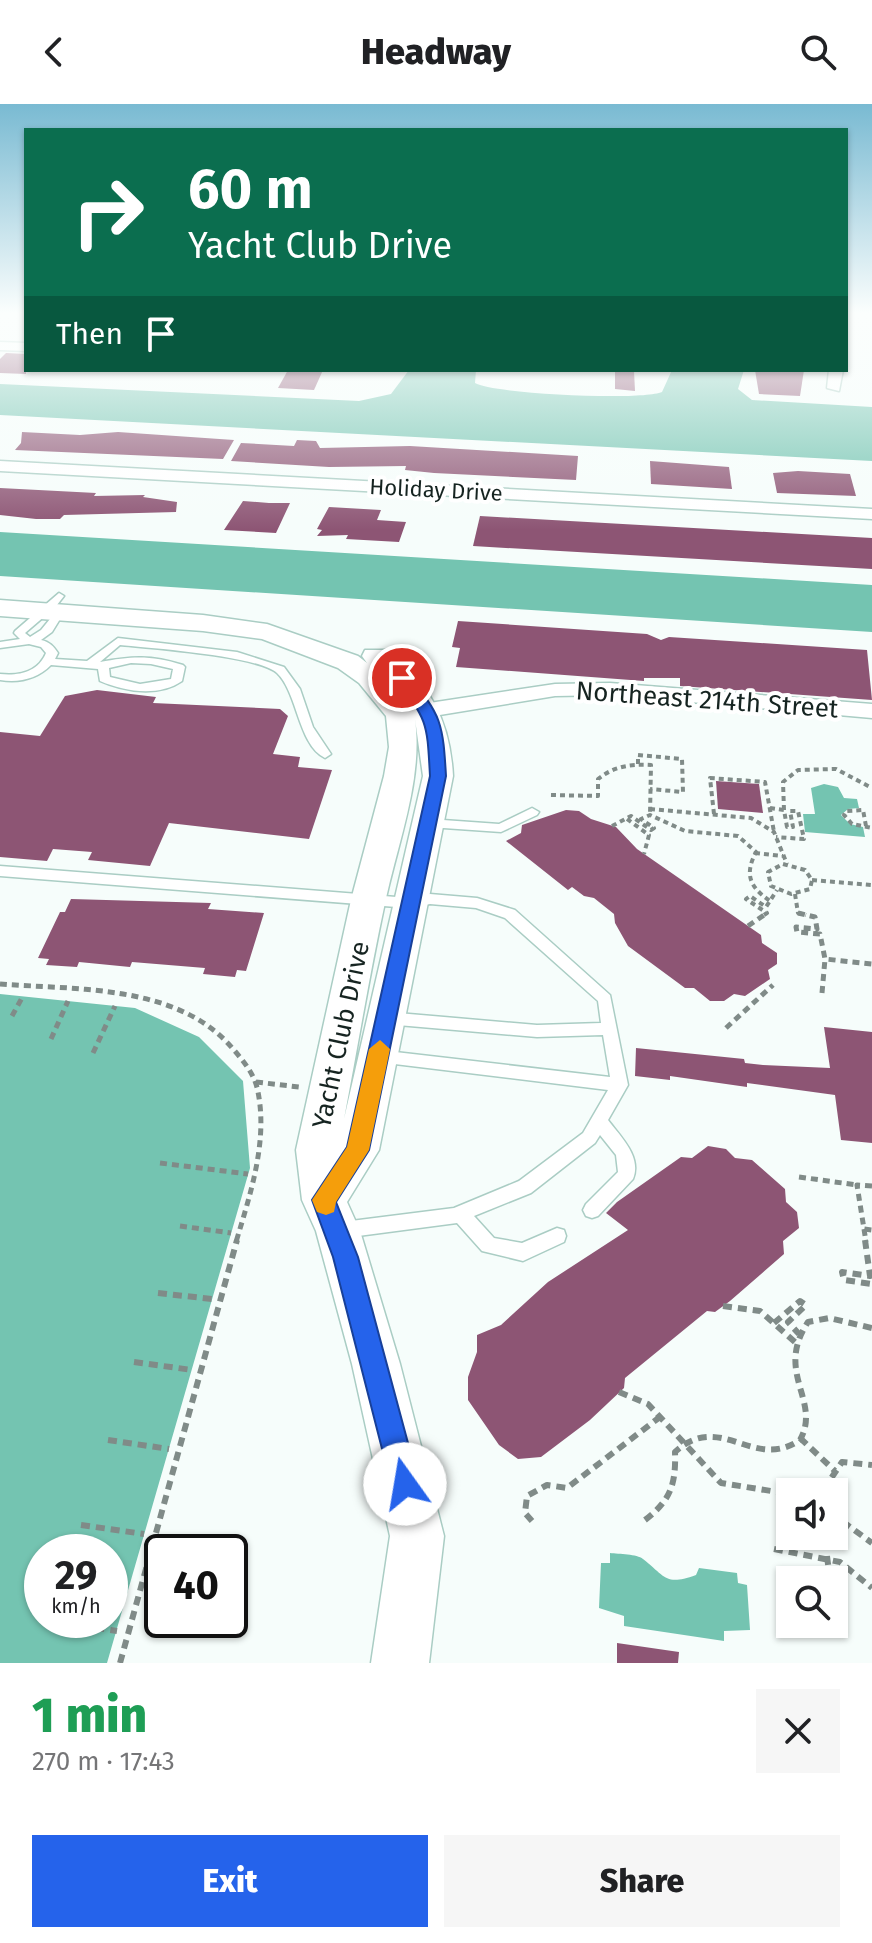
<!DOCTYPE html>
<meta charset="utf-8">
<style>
:root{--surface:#fff;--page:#f6f6f6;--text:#202124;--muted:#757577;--accent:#2563eb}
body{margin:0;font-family:"Fira Sans",sans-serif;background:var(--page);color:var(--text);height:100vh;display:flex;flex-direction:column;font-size:30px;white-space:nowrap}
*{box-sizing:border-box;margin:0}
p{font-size:26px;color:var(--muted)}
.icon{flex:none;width:44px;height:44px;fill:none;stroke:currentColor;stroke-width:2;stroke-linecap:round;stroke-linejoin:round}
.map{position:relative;height:1559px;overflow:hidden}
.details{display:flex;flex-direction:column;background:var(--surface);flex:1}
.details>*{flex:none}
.banner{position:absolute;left:24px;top:24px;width:824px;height:244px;border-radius:0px;box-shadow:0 2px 6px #0004;background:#0b6e4f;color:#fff;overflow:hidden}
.buttons{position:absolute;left:776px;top:1374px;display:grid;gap:16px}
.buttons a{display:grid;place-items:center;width:72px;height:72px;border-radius:0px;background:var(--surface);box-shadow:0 2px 6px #0004;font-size:40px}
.speed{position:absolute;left:24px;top:1430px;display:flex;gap:16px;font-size:40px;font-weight:700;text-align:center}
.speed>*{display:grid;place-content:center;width:104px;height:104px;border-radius:50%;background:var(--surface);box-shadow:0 2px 6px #0004;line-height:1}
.speed small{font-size:20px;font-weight:400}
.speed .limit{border:4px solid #111;border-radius:12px;background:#fff;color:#111}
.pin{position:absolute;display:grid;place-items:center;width:68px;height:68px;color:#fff;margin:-34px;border:4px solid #fff;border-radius:50%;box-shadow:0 2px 8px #0007}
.me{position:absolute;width:88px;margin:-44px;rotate:347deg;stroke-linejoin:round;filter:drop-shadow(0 0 6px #0008)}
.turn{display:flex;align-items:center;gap:28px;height:168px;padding:0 32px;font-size:36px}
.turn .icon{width:104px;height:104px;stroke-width:2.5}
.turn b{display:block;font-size:56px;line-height:68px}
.then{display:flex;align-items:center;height:76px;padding:0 32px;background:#0003;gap:16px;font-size:30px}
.round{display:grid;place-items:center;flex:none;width:84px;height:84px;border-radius:0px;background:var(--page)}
.overview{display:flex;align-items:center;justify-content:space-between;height:136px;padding:0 32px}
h1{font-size:48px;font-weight:800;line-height:60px;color:#1e9e55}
.action{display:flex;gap:16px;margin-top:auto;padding:16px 32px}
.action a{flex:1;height:92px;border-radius:0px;background:var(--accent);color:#fff;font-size:32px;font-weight:800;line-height:92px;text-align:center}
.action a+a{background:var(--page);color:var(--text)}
header{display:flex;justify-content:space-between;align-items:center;height:104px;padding:0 32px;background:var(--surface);font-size:36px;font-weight:800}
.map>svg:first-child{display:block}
.water{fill:#74c4b1;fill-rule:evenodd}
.building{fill:#8d5574}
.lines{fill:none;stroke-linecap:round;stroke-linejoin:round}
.service-casing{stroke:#aacdc4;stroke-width:3}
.minor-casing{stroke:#aacdc4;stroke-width:3}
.tertiary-casing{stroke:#aacdc4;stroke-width:3}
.path-far2{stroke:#808b88;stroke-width:4;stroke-dasharray:5 4;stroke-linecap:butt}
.path-far1{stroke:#808b88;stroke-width:5;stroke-dasharray:7 5;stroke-linecap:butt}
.path{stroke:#808b88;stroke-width:6;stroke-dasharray:9 6;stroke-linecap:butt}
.service{fill:#fff;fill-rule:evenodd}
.minor{fill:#fff;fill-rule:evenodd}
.tertiary{fill:#fff;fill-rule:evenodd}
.route{fill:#2563eb;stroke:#184099;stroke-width:2}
.slow{fill:#f59e0b}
.labels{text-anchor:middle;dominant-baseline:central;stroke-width:8;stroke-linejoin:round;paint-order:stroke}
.far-street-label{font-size:22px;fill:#162421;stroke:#fff}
.street-label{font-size:26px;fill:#162421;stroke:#fff}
</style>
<header><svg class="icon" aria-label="back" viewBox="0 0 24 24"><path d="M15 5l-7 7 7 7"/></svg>Headway<svg class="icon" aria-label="search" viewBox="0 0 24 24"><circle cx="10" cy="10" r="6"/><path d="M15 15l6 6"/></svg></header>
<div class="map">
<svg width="872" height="1559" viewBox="0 0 872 1559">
<rect width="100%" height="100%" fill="#f6fdfb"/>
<!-- water -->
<g class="water">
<path d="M409,266H476L475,279C494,290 641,297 662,288L672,266H744L738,285L752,296L872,303V357L0,311V280L359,297L391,290Z"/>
<path d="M0,428L872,481V528L0,472Z"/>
<path d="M824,680L838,683L844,694L857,695L859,704L848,705L841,711L850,720L863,723L865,733L805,728L803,710H815L811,684Z"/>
<path d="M0,890L135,904L199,933L243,977L250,1064L107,1559H0ZM42,1448H110V1516H42Z"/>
<path d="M610,1449C619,1450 637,1450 643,1455C666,1473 665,1482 696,1471L699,1464L737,1469L738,1479L747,1481L750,1526L724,1527V1537L624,1522V1512L599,1504L601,1459H610Z"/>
</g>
<!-- building -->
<g class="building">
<path d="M6,249L26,250V270L0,269V255Z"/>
<path d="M288,266H323L314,286L278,284Z"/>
<path d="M755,266H804L800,292L759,290Z"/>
<path d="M615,267H634L635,287L615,285Z"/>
<path d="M22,328L80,331L118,328L234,336L223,355L15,346L21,339Z"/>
<path d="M297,336L316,337L320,344L410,342L578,352L576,376L434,369L405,366L406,362L329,363L231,357L241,339L294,342Z"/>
<path d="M650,357L729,363L732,385L651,380Z"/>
<path d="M798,367L850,370L856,392L777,389L773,369Z"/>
<path d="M0,384L96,389L94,392L145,391L143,393L177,398L176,408L64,411L60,415H36L0,411Z"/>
<path d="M243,397L269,399H290L276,429L224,426Z"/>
<path d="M329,403L381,406L377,416L406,418L399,438L346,435L348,431L317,432L322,426L317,425Z"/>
<path d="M480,412L872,434V465L473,442Z"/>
<path d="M458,517L647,530L661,536L669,533L867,546L872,596L680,582V574H644V577L456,563L460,544L452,543Z"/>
<path d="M97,586L156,593L153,599L280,605L288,612L273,650L300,653L298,663L332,666L309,735L169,719L150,762L88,756L92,748L53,745L47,757L0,753V628L40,632L65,592Z"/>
<path d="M716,677L759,680L763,709L718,705Z"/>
<path d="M566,706L579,707L591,715L616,723L637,745L761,831L762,839L777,849V860L768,866L770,875L745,892L734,890L724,897H710L694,884H685L628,842L615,819L614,810L594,794L584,792L572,783L568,786L506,737L521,729L522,721Z"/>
<path d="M71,795L211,799L208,805L264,809L246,867L237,866L235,873L203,870L205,864L132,858L130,863L79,858L77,863L46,861L49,855L38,854L60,808H65Z"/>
<path d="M824,923L872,928V1039L841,1036L835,991L747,979V983L670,972V976L635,972L636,944L744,955L745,959L763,961L830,964Z"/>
<path d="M708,1042L726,1045L735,1054L752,1056L785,1085L786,1098L797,1108L799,1124L783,1137L784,1150L730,1197L715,1208L707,1207L625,1274L624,1284L590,1316L541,1353L518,1355L499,1341L468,1296V1273L477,1248V1231L501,1221L548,1178L628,1126L606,1109L617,1098L681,1053L692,1054Z"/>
<path d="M617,1539L679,1548L678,1559H617Z"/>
</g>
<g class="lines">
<defs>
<g id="service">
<path d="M59,489L64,492L53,506L60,515L52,528L41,536C50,538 53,542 58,549L55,555L87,557L118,534L237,548L284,563L300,585L313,623L331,650L325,654C298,641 298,589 277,569C259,552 150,544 120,541L100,558C132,552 151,551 183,561L185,563L182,577C159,593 125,588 100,577L98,565L51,561C37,575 19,579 0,576V570C19,572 38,568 46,549L41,543L29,540L0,544V538L20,535L14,529L15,527ZM46,511L50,515L41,526L30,533L25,529ZM131,559L151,560L173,565L171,575L140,580L110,573L109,564Z"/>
<path d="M532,704L539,708L537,711L501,728L429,723L422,719L429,715L499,720Z"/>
<path d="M0,762L409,794L430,790L477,794L515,806L610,891L628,981L608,1016C621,1033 642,1053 633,1075L598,1112L592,1114L586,1112L583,1106L586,1100L618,1068L616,1051L600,1031L595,1039L531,1089L474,1112L494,1134L522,1139L557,1124L564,1126L566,1132L564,1138L523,1157L482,1147L457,1119L343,1134L336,1132L334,1126L336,1120L343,1118L454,1104L519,1077L583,1029L608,986L378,958L372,957L370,952L372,947L378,946L610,973L603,931L537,933L386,920L380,918L378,914L380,910L386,908L537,921L601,919L598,897L505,814L476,804L430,800L409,804L0,772Z"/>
</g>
<g id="minor">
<path d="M0,238L26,239V247L0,246Z"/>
<path d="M829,266H843L839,287L827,284Z"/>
<path d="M0,357L872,405V415L0,367Z"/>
<path d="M610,579L872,600V614L610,591L555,592L403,617L392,610L403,603L555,580Z"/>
</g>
<path id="tertiary" d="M0,496L203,511L267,520L358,552L367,559L362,552L365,546H385C430,579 450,616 453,672L379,1046L347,1098L360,1127L400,1260L444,1432L429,1559H371L390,1432L352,1260L316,1127L302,1096L296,1046L351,796L384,672L389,643L386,612L359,579L338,564L262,535L203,527L0,512ZM380,568L404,593L412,608L410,605ZM415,615L423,672L344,1015C358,941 370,867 386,794C399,735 423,674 415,615Z"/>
</defs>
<!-- service casing -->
<use href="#service" class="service-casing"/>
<!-- minor casing -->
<use href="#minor" class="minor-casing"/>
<!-- tertiary casing -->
<use href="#tertiary" class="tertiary-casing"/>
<!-- path-far2 -->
<g class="path-far2">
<path d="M638,660V651L682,655L683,688L650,685"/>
<path d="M551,691L598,692V675C614,662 631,660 651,661L650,711"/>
<path d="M770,704L784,706L787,723H793L790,707H798L804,735L776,733"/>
<path d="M650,705L751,714L774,728L787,760"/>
<path d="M784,706L783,678L798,666L836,665L872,684"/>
<path d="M714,710L710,674L765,678L774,728"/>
<path d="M627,715L649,731L644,750"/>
<path d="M612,722L631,712L651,726L654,724L641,715L650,711L685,727L738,732L756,748C744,771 750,783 770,797"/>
<path d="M866,722L863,706L846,707L844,711L852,720L872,724"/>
<path d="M755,749L783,752"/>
<path d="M783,760L805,766L812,776L810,785L791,790L771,782L768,768Z"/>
<path d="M812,776L872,781"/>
<path d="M795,790L798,809L806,811"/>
<path d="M764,811L767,809L746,795L750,792L766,803L777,786"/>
</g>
<!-- path-far1 -->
<g class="path-far1">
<path d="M798,809L815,813L817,825L796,823L797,828L820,830L825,855L872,860"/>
<path d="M748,822L767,809"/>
<path d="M0,880C79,886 179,880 234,946C245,959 255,971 258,988C268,1038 250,1091 236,1138"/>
<path d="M822,889L825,855"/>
<path d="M12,912L23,892"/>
<path d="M726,924L773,881"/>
<path d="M51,935L68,897"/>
<path d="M93,949L115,902"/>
<path d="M256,978L299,983"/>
<path d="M160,1059L248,1070"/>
<path d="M799,1073L857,1081"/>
<path d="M872,1082L857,1081L864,1125L872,1126"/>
<path d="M180,1122L231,1129"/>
<path d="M864,1125L866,1138"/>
</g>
<!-- path -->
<g class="path">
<path d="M865,1136L870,1172L842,1168L844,1176L872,1180"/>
<path d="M158,1189L212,1195"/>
<path d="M723,1202L760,1207L796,1239"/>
<path d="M774,1219L800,1197L806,1201L788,1218L799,1230"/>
<path d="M134,1258L192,1266"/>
<path d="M619,1288L648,1300L721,1379L790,1390"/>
<path d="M800,1334L835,1367"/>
<path d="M108,1336L169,1345"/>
<path d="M830,1388V1376L842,1358L872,1361"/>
<path d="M834,1405L846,1420L872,1439"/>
<path d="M645,1416C671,1396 676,1380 675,1348C721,1306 753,1368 800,1336C822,1297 774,1269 808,1218L829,1214L872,1224"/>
<path d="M532,1417L525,1409L527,1392L547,1381L567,1384L660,1313"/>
<path d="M81,1421L144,1430"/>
<path d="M774,1445L840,1458L872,1484"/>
<path d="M827,1452L830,1476"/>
<path d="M51,1517L117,1527"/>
<path d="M120,1559L237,1136"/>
</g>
<!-- service -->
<use href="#service" class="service"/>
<!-- minor -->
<use href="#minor" class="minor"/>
<!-- tertiary -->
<use href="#tertiary" class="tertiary"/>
</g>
<!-- sky -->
<linearGradient id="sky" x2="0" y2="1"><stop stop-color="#79bad2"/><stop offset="0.49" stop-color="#fbfefd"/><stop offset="1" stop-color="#fbfefd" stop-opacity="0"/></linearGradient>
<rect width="872" height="426" fill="url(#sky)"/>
<!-- route -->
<path class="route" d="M397,571H407C442,609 443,622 446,672L369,1046L336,1098L358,1153L419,1380L415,1390L405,1394L395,1390L391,1380L333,1153L312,1096L347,1043L430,672C427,618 428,617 395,574Z"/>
<!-- slow -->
<path class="slow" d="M380,936L390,945L369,1046L336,1098L334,1108L326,1111L317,1108L312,1096L347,1043L369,945Z"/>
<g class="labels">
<!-- far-street labels -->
<g class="far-street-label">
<text transform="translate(436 386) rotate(3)">Holiday Drive</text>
</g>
<!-- street labels -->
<g class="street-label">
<text transform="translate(707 596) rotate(4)">Northeast 214th Street</text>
<text transform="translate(341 931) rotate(-78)">Yacht Club Drive</text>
</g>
</g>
</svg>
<div class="buttons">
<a><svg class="icon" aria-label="sound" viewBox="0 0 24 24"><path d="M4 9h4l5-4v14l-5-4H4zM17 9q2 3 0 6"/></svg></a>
<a><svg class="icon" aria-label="search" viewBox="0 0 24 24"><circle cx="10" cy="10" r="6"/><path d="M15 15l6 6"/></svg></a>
</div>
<div class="speed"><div>29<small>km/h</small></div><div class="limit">40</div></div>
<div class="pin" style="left:402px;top:574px;background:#d93025"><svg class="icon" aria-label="arrive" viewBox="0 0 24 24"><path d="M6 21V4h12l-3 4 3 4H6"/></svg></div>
<svg class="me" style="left:405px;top:1380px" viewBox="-20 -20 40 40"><circle r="19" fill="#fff"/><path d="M0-13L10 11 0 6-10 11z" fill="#2563eb"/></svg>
<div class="banner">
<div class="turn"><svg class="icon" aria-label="right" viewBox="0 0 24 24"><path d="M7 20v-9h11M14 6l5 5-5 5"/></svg><div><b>60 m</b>Yacht Club Drive</div></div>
<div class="then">Then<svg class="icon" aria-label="arrive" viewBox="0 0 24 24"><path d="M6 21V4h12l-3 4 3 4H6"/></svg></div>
</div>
</div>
<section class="details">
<div class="overview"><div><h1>1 min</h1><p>270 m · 17:43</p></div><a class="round"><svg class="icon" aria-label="close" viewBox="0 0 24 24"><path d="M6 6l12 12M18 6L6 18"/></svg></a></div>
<div class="action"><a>Exit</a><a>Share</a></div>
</section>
